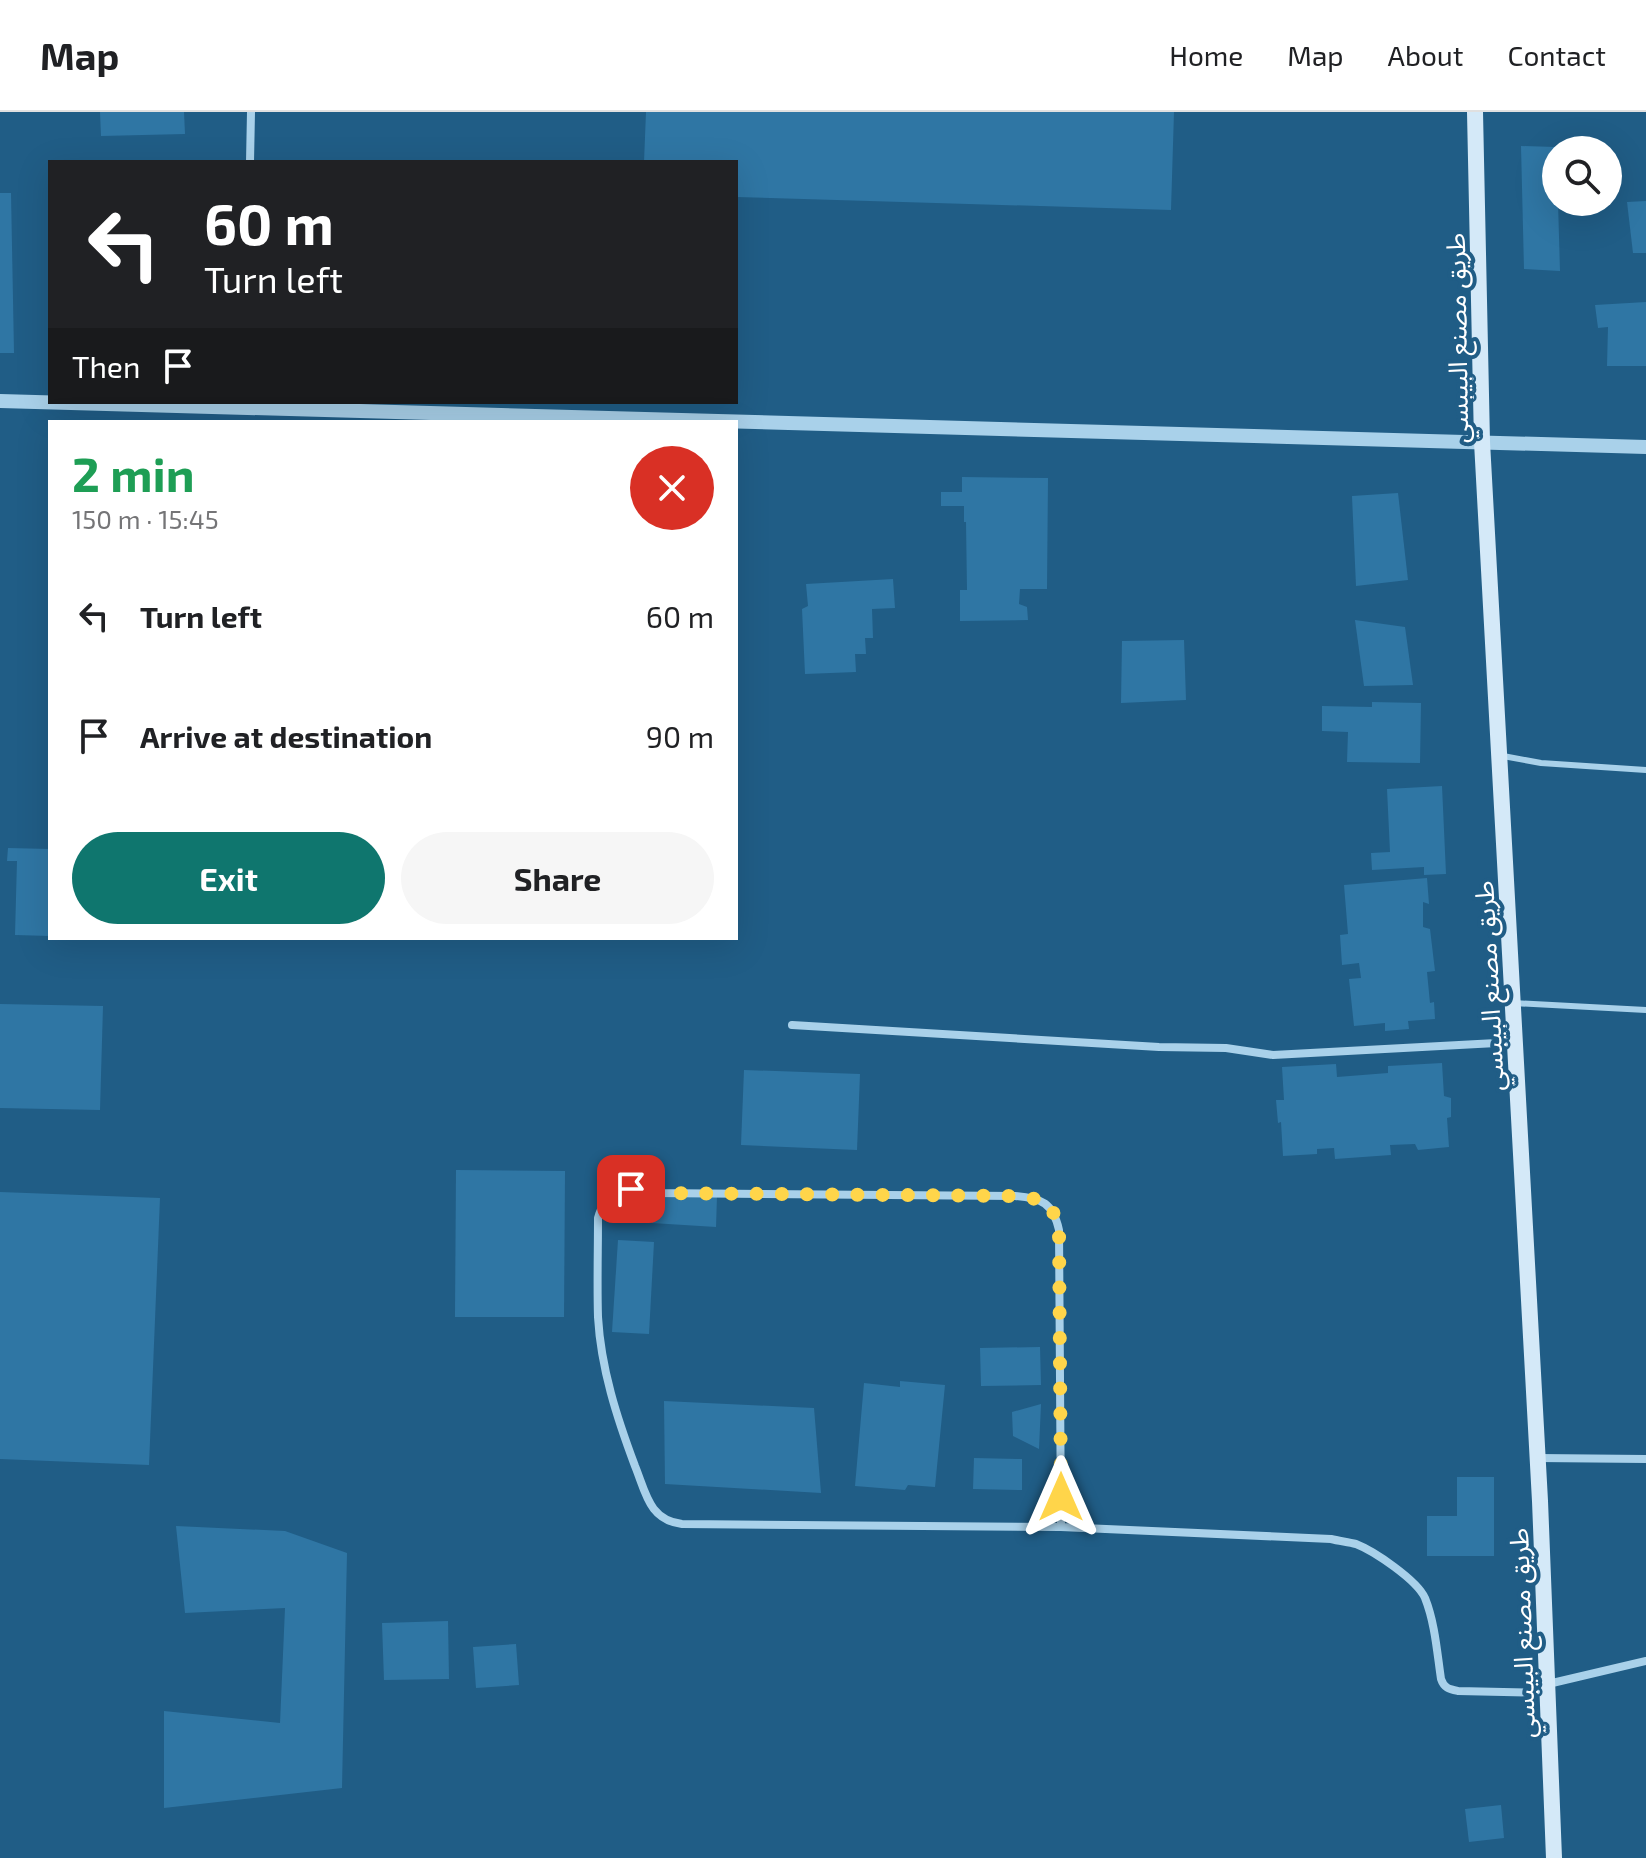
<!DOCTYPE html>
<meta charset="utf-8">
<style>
:root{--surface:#fff;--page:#f6f6f6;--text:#202124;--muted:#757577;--line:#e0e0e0;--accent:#0f766e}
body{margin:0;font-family:"Exo 2","Noto Sans Arabic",sans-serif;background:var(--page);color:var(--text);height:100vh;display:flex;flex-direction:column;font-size:30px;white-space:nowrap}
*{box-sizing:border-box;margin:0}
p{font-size:26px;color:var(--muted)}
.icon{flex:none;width:44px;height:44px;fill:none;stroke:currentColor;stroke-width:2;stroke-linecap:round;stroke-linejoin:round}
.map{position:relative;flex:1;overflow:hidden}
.details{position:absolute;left:48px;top:308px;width:690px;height:520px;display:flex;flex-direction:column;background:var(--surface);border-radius:0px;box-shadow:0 8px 32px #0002}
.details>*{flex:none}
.hud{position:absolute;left:48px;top:48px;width:690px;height:244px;border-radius:0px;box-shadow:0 8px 32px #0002;background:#202124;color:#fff;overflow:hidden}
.tools{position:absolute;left:1542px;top:24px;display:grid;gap:16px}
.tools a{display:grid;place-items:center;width:80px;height:80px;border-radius:50%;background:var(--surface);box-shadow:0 8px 32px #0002;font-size:40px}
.pin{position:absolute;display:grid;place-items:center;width:68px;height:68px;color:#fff;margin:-34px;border-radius:16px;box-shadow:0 4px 12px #0006}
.me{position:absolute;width:88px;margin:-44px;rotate:0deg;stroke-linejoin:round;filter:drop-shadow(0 0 6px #0008)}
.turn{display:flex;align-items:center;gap:28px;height:168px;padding:0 24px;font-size:36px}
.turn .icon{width:104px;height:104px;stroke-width:2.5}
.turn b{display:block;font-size:56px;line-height:68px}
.then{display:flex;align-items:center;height:76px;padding:0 24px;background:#0003;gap:16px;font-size:30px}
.round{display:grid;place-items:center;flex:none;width:84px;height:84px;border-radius:42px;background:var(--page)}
.headline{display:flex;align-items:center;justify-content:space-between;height:136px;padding:0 24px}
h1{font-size:48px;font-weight:700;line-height:60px;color:#1e9e55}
.action{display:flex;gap:16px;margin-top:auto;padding:16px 24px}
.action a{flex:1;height:92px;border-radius:48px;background:var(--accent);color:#fff;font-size:32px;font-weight:700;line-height:92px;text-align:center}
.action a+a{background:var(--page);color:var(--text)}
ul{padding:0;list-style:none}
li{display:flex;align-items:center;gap:24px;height:120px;padding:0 24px}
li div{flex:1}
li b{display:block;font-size:30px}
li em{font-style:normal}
header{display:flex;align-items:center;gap:48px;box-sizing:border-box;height:112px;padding:0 40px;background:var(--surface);border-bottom:2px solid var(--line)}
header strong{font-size:38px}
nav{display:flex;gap:44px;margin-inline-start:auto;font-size:28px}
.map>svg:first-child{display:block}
.building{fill:#2f76a4}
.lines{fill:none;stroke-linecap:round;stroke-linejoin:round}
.service{stroke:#a9d1ea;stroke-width:6}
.minor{stroke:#a9d1ea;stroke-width:8}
.tertiary{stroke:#a9d1ea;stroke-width:14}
.secondary{stroke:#d4e9f8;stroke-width:16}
.route{stroke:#ffd54a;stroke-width:14;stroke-dasharray:0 25.2}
.labels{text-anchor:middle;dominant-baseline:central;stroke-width:8;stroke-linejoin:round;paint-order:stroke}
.street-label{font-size:26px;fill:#fff;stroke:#205d86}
</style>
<header>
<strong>Map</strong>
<nav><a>Home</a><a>Map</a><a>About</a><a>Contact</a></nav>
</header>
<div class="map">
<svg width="1646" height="1746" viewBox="0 0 1646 1746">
<rect width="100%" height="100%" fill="#205d86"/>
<!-- building -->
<g class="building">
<path d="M100,0H184L185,22L101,24Z"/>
<path d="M646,0H1174L1171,98L736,85V50H644Z"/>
<path d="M1521,34L1556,35V90H1558L1560,159L1524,157Z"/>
<path d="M0,81H11L14,241H0Z"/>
<path d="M1646,89V141H1633L1627,90Z"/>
<path d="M1646,190V254H1607L1608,215L1598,216L1595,193Z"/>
<path d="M962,365L1048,366L1047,477H1020L1019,492L1027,495L1028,508L960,509V478H967L966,410H964V394H941V380H962Z"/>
<path d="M1398,381L1408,468L1356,474L1352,384Z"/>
<path d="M893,467L895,496L872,497L873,526H865L866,542H855L856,560L805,562L802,497L808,494L806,472Z"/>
<path d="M1355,508L1405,515L1413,573L1364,574Z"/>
<path d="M1184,528L1186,588L1121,591L1122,529Z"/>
<path d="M1372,590L1421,591L1420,651L1347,650L1348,620L1322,619V594L1372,595Z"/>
<path d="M1442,674L1446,762L1424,763V755L1372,758L1371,741L1390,740L1387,677Z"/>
<path d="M8,736L50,737V824L15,823L17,749H7Z"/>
<path d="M1427,766L1429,792L1423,790V815L1430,817L1435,859L1427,860L1430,891L1434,890L1435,907L1408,909L1409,917L1385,919V911L1354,914L1349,867L1361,866L1359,851L1342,853L1340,823L1348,822L1344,773Z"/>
<path d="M0,892L103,894L100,998L0,996Z"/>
<path d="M1442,951L1444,984L1451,986V1005L1447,1006L1449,1035L1418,1038L1415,1032L1390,1033L1391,1043L1335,1047L1334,1036L1317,1037V1042L1283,1044L1281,1010L1278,1011L1276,988H1284L1282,955L1336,952L1337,965L1388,961V954Z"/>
<path d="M744,958L860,962L857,1038L741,1033Z"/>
<path d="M456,1058L565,1059L564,1205H455Z"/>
<path d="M0,1080L160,1086L149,1353L0,1347Z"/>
<path d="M653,1081L717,1084L716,1115L652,1111Z"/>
<path d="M618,1128L654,1130L649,1222L612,1220Z"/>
<path d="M1040,1235L1041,1273L981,1274L980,1236Z"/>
<path d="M900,1269L945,1273L935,1375L908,1373L905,1378L855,1374L864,1271L900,1275Z"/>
<path d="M664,1289L814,1296L821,1381L665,1372Z"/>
<path d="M1041,1292L1039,1337L1013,1324L1012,1300Z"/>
<path d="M974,1346L1022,1347V1378L973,1377Z"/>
<path d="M1457,1365H1494V1444H1427V1404H1457Z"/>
<path d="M176,1414L285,1419L347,1441L342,1676L164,1696V1599L280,1611L285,1496L185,1501Z"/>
<path d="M448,1509L449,1567L384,1568L382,1511Z"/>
<path d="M516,1532L519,1573L476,1576L473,1535Z"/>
<path d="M1501,1693L1504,1726L1469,1730L1465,1697Z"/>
</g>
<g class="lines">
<!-- service -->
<g class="service">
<path d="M1503,644L1541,651L1646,658"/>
<path d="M1513,891L1646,898"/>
</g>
<!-- minor -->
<g class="minor">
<path d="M250,50L251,0"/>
<path d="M792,913L1159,935L1226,936L1273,943L1515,930"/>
<path d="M1538,1346L1646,1347"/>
<path d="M1061,1415L1059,1118C1053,1091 1042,1086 1015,1084L653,1081C627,1077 606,1077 598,1106C598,1139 597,1172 598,1205C601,1257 617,1306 635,1354C646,1381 649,1408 682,1412L1061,1415L1331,1427C1339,1429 1348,1430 1356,1432C1374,1439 1417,1468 1425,1486C1435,1511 1437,1540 1441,1567C1444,1576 1449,1577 1458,1579L1547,1581"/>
<path d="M1548,1572L1646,1549"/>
</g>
<!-- tertiary -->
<path class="tertiary" d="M0,289L1646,335"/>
<!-- secondary -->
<path class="secondary" d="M1475,0L1482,330L1540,1389L1554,1746"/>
</g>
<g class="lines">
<!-- route -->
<path class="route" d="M631,1077L653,1081L1015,1084C1042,1086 1054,1091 1059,1118L1061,1385"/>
</g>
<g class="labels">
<!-- street labels -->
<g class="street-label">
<text transform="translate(1456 226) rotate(-91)">طريق مصنع البيبسي</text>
<text transform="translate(1488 874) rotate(-93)">طريق مصنع البيبسي</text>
<text transform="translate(1521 1521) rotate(-92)">طريق مصنع البيبسي</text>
</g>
</g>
</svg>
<div class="tools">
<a><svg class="icon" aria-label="search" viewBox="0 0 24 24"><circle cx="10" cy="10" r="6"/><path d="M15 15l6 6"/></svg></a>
</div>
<div class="pin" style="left:631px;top:1077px;background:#d93025"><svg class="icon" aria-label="arrive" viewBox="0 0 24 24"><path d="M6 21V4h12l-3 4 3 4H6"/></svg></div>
<svg class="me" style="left:1061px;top:1385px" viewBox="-20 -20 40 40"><path d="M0-17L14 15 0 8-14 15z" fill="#ffd54a" stroke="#fff" stroke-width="4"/></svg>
<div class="hud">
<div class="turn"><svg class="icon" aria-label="left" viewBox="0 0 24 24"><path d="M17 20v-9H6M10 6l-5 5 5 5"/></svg><div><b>60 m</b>Turn left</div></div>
<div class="then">Then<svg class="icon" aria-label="arrive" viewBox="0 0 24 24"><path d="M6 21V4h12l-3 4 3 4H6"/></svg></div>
</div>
<section class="details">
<div class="headline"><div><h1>2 min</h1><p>150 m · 15:45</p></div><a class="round" style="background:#d93025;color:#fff"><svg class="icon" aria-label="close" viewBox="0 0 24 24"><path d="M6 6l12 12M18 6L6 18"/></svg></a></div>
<ul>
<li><svg class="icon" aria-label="left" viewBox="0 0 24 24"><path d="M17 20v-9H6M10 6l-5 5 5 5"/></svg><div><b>Turn left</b></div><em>60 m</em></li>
<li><svg class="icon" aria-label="arrive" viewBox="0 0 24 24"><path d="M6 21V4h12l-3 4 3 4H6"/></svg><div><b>Arrive at destination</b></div><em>90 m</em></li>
</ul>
<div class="action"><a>Exit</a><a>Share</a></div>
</section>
</div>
